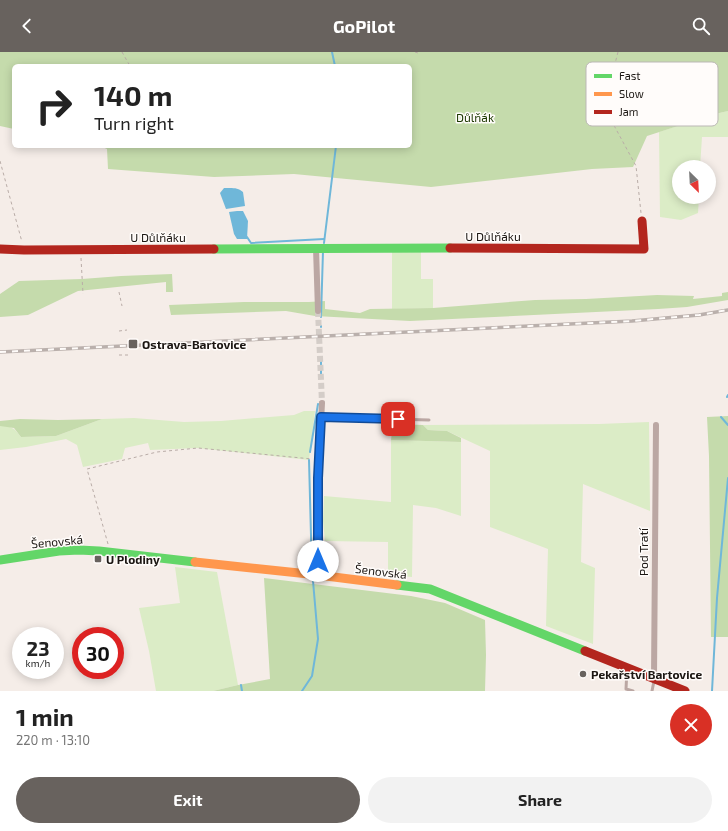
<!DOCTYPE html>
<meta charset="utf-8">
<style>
:root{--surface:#fff;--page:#f2f2f2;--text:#222;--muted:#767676;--accent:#68625e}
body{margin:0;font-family:"Exo 2",sans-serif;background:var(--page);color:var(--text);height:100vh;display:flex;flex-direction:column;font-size:15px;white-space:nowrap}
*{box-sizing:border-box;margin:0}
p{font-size:13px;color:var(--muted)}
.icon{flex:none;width:22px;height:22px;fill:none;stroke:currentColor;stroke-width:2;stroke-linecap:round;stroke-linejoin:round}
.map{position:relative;height:639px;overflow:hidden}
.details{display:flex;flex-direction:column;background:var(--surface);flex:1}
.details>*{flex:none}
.guide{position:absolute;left:12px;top:12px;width:400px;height:84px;border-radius:6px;box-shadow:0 2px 10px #0003;background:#fff;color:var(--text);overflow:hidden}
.needle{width:26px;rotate:156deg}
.buttons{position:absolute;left:672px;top:108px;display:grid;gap:8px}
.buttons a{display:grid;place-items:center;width:44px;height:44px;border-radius:50%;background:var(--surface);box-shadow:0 2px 10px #0003;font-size:20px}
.speed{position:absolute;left:12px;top:575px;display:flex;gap:8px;font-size:20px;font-weight:700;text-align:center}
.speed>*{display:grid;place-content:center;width:52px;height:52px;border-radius:50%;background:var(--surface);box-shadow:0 2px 10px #0003;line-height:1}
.speed small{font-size:10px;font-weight:400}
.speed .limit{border:6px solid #d22;background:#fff;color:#111}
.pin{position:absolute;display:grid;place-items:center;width:34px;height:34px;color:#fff;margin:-17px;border-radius:8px;box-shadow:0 2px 6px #0006}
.me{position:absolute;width:44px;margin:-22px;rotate:0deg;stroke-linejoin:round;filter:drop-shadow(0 0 3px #0008)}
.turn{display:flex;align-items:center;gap:14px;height:84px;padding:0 16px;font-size:18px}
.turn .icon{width:52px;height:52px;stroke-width:2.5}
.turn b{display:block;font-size:28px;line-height:34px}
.round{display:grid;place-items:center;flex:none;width:42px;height:42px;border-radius:21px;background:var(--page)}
.headline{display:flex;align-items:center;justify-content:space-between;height:68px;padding:0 16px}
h1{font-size:24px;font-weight:700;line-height:30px}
.action{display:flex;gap:8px;margin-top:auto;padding:8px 16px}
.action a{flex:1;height:46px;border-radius:24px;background:var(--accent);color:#fff;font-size:16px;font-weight:700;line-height:46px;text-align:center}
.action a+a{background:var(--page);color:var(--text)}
header{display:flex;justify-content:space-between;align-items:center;height:52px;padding:0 16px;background:var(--accent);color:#fff;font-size:18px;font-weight:700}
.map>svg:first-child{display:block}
.green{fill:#dbecc6}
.forest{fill:#c5dbac}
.water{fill:#6fb7d9}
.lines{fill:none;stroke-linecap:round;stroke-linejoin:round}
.stream{stroke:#6fb7d9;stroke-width:2}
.street-tunnel{stroke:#d4cdc8;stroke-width:6;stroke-dasharray:6 3;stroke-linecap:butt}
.path{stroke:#b9aca7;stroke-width:1;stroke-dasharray:3 3;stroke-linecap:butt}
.lane{stroke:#bba7a3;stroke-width:3}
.street{stroke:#bba7a3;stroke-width:6}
.fast{stroke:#63d668;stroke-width:9}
.slow{stroke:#ff974d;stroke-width:9}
.jam{stroke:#b3261e;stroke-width:9}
.rail-casing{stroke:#bab0ac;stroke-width:3.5}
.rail{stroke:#fffcfa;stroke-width:2;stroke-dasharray:6;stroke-linecap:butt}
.route-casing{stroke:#114b97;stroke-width:10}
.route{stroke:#1a73e8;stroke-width:7}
.poi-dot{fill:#68625e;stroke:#fffcfa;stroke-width:1.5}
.labels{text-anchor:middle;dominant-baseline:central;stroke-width:3;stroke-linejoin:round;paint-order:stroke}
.park-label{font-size:12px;fill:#1c3800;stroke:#fffcfa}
.street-label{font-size:12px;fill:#1c1713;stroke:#fffcfa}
.poi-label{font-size:12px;font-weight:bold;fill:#1c1713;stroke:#fffcfa;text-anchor:start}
.key{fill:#fffcfa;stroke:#bbb7b5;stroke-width:1}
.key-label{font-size:11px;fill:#1c1713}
</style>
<header><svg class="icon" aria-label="back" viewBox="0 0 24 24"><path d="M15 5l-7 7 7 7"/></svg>GoPilot<svg class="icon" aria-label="search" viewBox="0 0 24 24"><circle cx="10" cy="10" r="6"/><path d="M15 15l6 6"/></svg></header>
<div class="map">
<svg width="728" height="639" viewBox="0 0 728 639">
<rect width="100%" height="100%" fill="#f5ede8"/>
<!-- green -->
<g class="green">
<path d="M728,59V85H702L700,115H679V145H699L698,161L681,168L660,165L659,80L715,62Z"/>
<path d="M392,200H421V227H433V256L392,257Z"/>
<path d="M304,359H315L309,408L197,396L150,398L148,391L125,396L122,407L83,415L77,393L66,387L26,395L0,398V374C12,374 14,376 21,385L56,384L102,367L134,366L184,370L221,369L294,363Z"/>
<path d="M649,370L650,459L583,432L581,510L595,516L593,592L546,574L548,497L490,475V399L447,379L428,378L423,373L599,372Z"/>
<path d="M391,388L461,390V464L436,456L413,453L412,525L388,523V490L325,489L323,469L324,444L391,450Z"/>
<path d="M175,515L217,520L238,633L213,639H156L149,599L139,556L180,551Z"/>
</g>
<!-- forest -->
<g class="forest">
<path d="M0,0H728V59L715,62L647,84L633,115L592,117L431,135L294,122L214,125L108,117L107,97L100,94H410V14H14V77L0,74Z"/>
<path d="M172,222L173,240H166V230L78,239L28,263L0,265V242L19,229L82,227L121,224Z"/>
<path d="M728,240V248L687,255L658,257L410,269L315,264L286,259L171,263L169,253L244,250H309L325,249V257L360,261L370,257L433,256L535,248L586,247L657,243L694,244L693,247L722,244V241Z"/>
<path d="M728,364V585H711L709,404L707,365Z"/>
<path d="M20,367L58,368L102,367L56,384L21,385L14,376L0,374V369Z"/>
<path d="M393,372L423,373L428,378L447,379L461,386V390L391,388Z"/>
<path d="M264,526L411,544L445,551L485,568L486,603L485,639H213L238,633L270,627Z"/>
</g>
<!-- water -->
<g class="water">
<path d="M224,136C231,136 238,135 243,140L245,154L226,157L220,141Z"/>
<path d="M237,159H243L248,169L247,187H237L234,182L229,160Z"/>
</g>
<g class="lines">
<!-- stream -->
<g class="stream">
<path d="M332,0L335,14"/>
<path d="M247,185L251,191L324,187"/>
<path d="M324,191L336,94"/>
<path d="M321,265L323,199"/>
<path d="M321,275V274"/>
<path d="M321,310V322"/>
<path d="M727,345L728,343"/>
<path d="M721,365L728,373"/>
<path d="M310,400L318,352"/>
<path d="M309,408L312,521"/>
<path d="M241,633L242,639"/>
<path d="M302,639L312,624L318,587L313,529"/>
<path d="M712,639L717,546L728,426"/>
</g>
<!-- street-tunnel -->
<path class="street-tunnel" d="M318,259L322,351"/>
<!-- path -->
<g class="path">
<path d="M122,0L130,14"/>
<path d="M415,0L418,1V0"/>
<path d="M618,0L604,55L636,114L641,161"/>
<path d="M0,109L22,190"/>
<path d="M81,206L83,242"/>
<path d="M119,240L122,254"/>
<path d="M119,279L127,278"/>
<path d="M119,303H129"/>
<path d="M108,492L87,417L157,400L198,396L312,407"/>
</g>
<!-- lane -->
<g class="lane">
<path d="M321,365L429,368"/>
<path d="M627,617L626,637L633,639"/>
<path d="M652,639L654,629"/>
</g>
<!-- street -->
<g class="street">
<path d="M316,196L318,259"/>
<path d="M318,523V426L322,351"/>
<path d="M654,626L656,373"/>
</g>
<!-- fast -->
<g class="fast">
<path d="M214,197L450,196"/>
<path d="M0,508L59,499L79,498L99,499L195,510"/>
<path d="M397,533L430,537L585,599"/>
</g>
<!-- slow -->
<path class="slow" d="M195,510L318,523L397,533"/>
<!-- jam -->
<g class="jam">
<path d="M450,196L644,197L642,169"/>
<path d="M0,197L24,198L214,197"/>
<path d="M585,599L685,639"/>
</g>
<defs>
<path id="rail" d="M0,300L632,269L699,263L728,258"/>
</defs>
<!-- rail casing -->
<use href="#rail" class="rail-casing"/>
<!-- rail -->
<use href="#rail" class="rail"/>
</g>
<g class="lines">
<defs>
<path id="route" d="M318,509V426L321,365L398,367"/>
</defs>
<!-- route casing -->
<use href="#route" class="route-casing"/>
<!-- route -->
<use href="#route" class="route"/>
</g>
<!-- markers -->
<g class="poi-dot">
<rect x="128" y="287" width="10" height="10" rx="2"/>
<rect x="94" y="503" width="8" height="8" rx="2"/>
<circle cx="583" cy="622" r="4"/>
</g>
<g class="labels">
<!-- park labels -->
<g class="park-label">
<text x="475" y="65">Důlňák</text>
</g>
<!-- street labels -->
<g class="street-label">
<text x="493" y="184">U Důlňáku</text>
<text x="158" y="185">U Důlňáku</text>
<text transform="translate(57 489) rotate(-5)">Šenovská</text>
<text transform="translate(643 500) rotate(-90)">Pod Tratí</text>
<text transform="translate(381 519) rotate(7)">Šenovská</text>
</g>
<!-- poi labels -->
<g class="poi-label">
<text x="142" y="292">Ostrava-Bartovice</text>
<text x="106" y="507">U Plodiny</text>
<text x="591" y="622">Pekařství Bartovice</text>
</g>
</g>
<!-- legend -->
<rect x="586" y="10" width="132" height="64" rx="6" class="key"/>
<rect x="594" y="22" width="18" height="4" fill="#63d668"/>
<rect x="594" y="40" width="18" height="4" fill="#ff974d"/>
<rect x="594" y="58" width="18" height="4" fill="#b3261e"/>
<g class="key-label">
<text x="619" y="28">Fast</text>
<text x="619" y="46">Slow</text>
<text x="619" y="64">Jam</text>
</g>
</svg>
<div class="buttons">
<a><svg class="needle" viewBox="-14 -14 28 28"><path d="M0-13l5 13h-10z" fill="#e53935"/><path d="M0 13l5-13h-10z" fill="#767676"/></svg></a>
</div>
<div class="speed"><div>23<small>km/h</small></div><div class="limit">30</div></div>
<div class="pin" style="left:398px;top:367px;background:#d93025"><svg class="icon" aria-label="arrive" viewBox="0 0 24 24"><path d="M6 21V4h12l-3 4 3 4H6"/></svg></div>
<svg class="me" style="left:318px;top:509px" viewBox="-20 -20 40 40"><circle r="19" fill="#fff"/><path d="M0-13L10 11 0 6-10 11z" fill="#1a73e8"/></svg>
<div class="guide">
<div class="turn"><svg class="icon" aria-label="right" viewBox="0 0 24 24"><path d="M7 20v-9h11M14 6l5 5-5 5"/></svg><div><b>140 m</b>Turn right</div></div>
</div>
</div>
<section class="details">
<div class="headline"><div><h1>1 min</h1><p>220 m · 13:10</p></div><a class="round" style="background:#d93025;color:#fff"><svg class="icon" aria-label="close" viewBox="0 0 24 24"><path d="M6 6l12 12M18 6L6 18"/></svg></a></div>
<div class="action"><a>Exit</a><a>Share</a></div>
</section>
